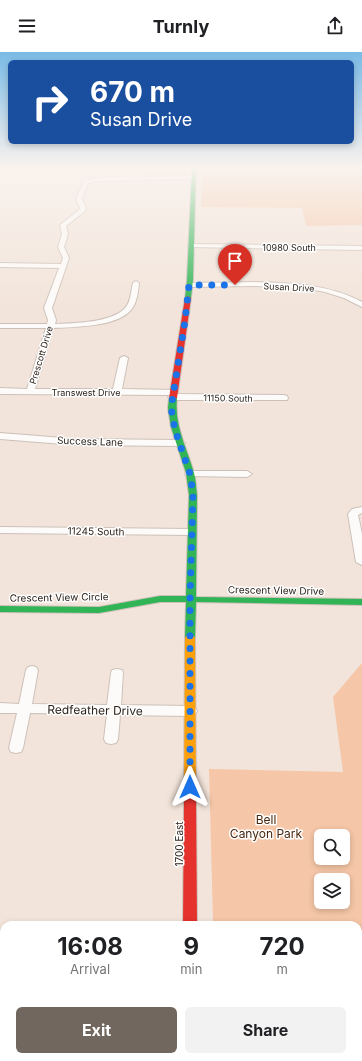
<!DOCTYPE html>
<style>
:root{--surface:#fff;--page:#f2f2f2;--text:#202124;--muted:#757577;--accent:#72675e}
body{margin:0;font-family:Inter,sans-serif;background:var(--page);color:var(--text);height:100vh;display:flex;flex-direction:column;font-size:15px;white-space:nowrap}
*{box-sizing:border-box;margin:0}
p{font-size:13px;color:var(--muted)}
.icon{flex:none;width:22px;height:22px;fill:none;stroke:currentColor;stroke-width:2;stroke-linecap:round;stroke-linejoin:round}
.map{position:relative;flex:1;overflow:hidden}
.sheet{position:absolute;left:0px;top:869px;width:362px;height:140px;display:flex;flex-direction:column;background:var(--surface);border-radius:12px 12px 0 0;box-shadow:0 2px 6px #0003}
.sheet>*{flex:none}
.top-card{position:absolute;left:8px;top:8px;width:346px;height:84px;border-radius:6px;box-shadow:0 2px 6px #0003;background:#1a4fa0;color:#fff;overflow:hidden}
.tools{position:absolute;left:314px;top:777px;display:grid;gap:8px}
.tools a{display:grid;place-items:center;width:36px;height:36px;border-radius:6px;background:var(--surface);box-shadow:0 2px 6px #0003;font-size:20px}
.pin{position:absolute;display:grid;place-items:center;width:34px;height:34px;color:#fff;margin:-41px -17px;border-radius:50% 50% 50% 0;rotate:-45deg;box-shadow:0 0 4px #0007}
.pin .icon{rotate:45deg}
.me{position:absolute;width:44px;margin:-22px;rotate:0deg;stroke-linejoin:round;filter:drop-shadow(0 0 3px #0008)}
.turn{display:flex;align-items:center;gap:14px;height:84px;padding:0 16px;font-size:18px}
.turn .icon{width:52px;height:52px;stroke-width:2.5}
.turn b{display:block;font-size:28px;line-height:34px}
.eta{display:flex;justify-content:space-evenly;align-items:center;height:68px;text-align:center}
.eta b{font-size:24px;font-weight:700;line-height:28px}
.action{display:flex;gap:8px;margin-top:auto;padding:8px 16px}
.action a{flex:1;height:46px;border-radius:6px;background:var(--accent);color:#fff;font-size:16px;font-weight:700;line-height:46px;text-align:center}
.action a+a{background:var(--page);color:var(--text)}
header{display:flex;justify-content:space-between;align-items:center;height:52px;padding:0 16px;background:var(--surface);font-size:18px;font-weight:700}
.map>svg:first-child{display:block}
.green{fill:#f5c6a7;fill-rule:evenodd}
.lines{fill:none;stroke-linecap:round;stroke-linejoin:round}
.street-casing{stroke:#ccc1ba;stroke-width:2}
.fast-casing{stroke:#ccc1ba;stroke-width:2}
.slow-casing{stroke:#ccc1ba;stroke-width:2}
.jam-casing{stroke:#ccc1ba;stroke-width:2}
.street{fill:#fdfbf9;fill-rule:evenodd}
.fast{fill:#30b455;fill-rule:evenodd}
.slow{fill:#ff9f0a;fill-rule:evenodd}
.jam{fill:#e5322d;fill-rule:evenodd}
.route{stroke:#1a73e8;stroke-width:7;stroke-dasharray:0 12.6}
.labels{text-anchor:middle;dominant-baseline:central;stroke-width:3;stroke-linejoin:round;paint-order:stroke}
.far-street-label{font-size:9px;fill:#2d231c;stroke:#fff}
.street-label{font-size:10px;fill:#2d231c;stroke:#fff}
.near-street-label{font-size:12px;fill:#2d231c;stroke:#fff}
.near-park-label{font-size:12px;fill:#48260e;stroke:#fff}
</style>
<header><svg class="icon" aria-label="menu" viewBox="0 0 24 24"><path d="M4 6h16M4 12h16M4 18h16"/></svg>Turnly<svg class="icon" aria-label="share" viewBox="0 0 24 24"><path d="M12 15V3M7 8l5-5 5 5M5 13v7h14v-7"/></svg></header>
<div class="map">
<svg width="362" height="1009" viewBox="0 0 362 1009">
<rect width="100%" height="100%" fill="#f2e4da"/>
<!-- green -->
<g class="green">
<path d="M202,115H362V173L306,174L302,156L201,155Z"/>
<path d="M362,611V884H358V873H216L213,869L209,717L343,720L333,645ZM321,784H343V806H321ZM321,828H343V850H321Z"/>
</g>
<g class="lines">
<defs>
<g id="street">
<path d="M196,124V126L194,127L100,129L88,131L82,147L86,156L85,159L66,174L68,182L64,195L69,206L52,256L56,268L55,272C74,271 113,271 126,255C131,249 131,238 133,231L136,229L139,231C138,240 137,251 131,258C116,275 75,275 53,276L35,337H113L120,306L124,304L128,306L122,337L176,338L177,340L174,342L284,343L287,344L288,346L287,348H172L168,345L171,343L0,342V336L27,337L46,276H0V272H47L48,268L44,256L59,216L0,215V211L61,212L63,206L58,195L62,182L60,173L79,158L80,156L76,147L84,129L100,125Z"/>
<path d="M191,192L362,194V198L189,195L188,194Z"/>
<path d="M254,230C291,231 329,232 362,250V255L344,246L325,240L304,236L254,234L189,235L186,233L189,231Z"/>
<path d="M0,381L76,387L180,388L185,391L180,394L76,393L0,387Z"/>
<path d="M190,419H247L252,422L247,425L187,424L185,422L187,420Z"/>
<path d="M362,455V461L358,463L362,482V513L356,510L348,462L352,457Z"/>
<path d="M0,475L191,477L196,480L191,483L0,481Z"/>
<path d="M32,614L36,615L38,618L32,652L107,653L111,621L112,618L117,617L122,618L123,621L121,653L190,654L195,656L197,659L195,662L190,664L120,663L118,687L116,691L111,692L106,691L104,687L107,662L30,661L23,696L21,700L16,701L11,700L9,696L17,661H0V651L19,652L26,618L28,615Z"/>
</g>
<g id="fast">
<path d="M192,115H196L193,228L191,246L188,248L185,246L187,228Z"/>
<path d="M173,344L177,346C174,374 187,396 194,421C196,428 196,436 197,443L196,545L362,547V553L196,550L195,586L194,588H186L185,586L186,550H160L99,561L0,560V554L99,555L160,544H186L189,443L186,421L171,375L168,356L169,346Z"/>
<rect x="0" y="891" width="4" height="12"/>
</g>
<g id="slow">
<path d="M190,583L194,584L195,586L196,745L194,748L190,750L186,748L184,745L185,586L186,584Z"/>
<rect x="358" y="898" width="4" height="12"/>
<rect x="180" y="1005" width="16" height="4"/>
</g>
<g id="jam">
<path d="M188,244L191,246L177,346L173,348L169,346L185,246Z"/>
<path d="M190,740L194,742L196,745L197,873H183L184,745L186,742Z"/>
</g>
</defs>
<!-- street casing -->
<use href="#street" class="street-casing"/>
<!-- fast casing -->
<use href="#fast" class="fast-casing"/>
<!-- slow casing -->
<use href="#slow" class="slow-casing"/>
<!-- jam casing -->
<use href="#jam" class="jam-casing"/>
<!-- street -->
<use href="#street" class="street"/>
<!-- fast -->
<use href="#fast" class="fast"/>
<!-- slow -->
<use href="#slow" class="slow"/>
<!-- jam -->
<use href="#jam" class="jam"/>
</g>
<!-- sky -->
<linearGradient id="sky" x2="0" y2="1"><stop stop-color="#7abae6"/><stop offset="0.45" stop-color="#f9f3ee"/><stop offset="1" stop-color="#f9f3ee" stop-opacity="0"/></linearGradient>
<rect width="362" height="256" fill="url(#sky)"/>
<g class="lines">
<!-- route -->
<path class="route" d="M190,735V548L193,443L190,422L175,378L171,356L185,269L189,233H235"/>
</g>
<g class="labels">
<!-- far-street labels -->
<g class="far-street-label">
<text x="289" y="195">10980 South</text>
<text transform="translate(289 235) rotate(3)">Susan Drive</text>
<text transform="translate(41 303) rotate(-73)">Prescott Drive</text>
<text x="86" y="340">Transwest Drive</text>
<text transform="translate(228 346) rotate(1)">11150 South</text>
</g>
<!-- street labels -->
<g class="street-label">
<text transform="translate(90 389) rotate(2)">Success Lane</text>
<text transform="translate(96 479) rotate(1)">11245 South</text>
<text transform="translate(276 538) rotate(1)">Crescent View Drive</text>
<text transform="translate(59 545) rotate(-1)">Crescent View Circle</text>
<text transform="translate(179 792) rotate(-90)">1700 East</text>
</g>
<!-- near-street labels -->
<g class="near-street-label">
<text transform="translate(95 658) rotate(1)">Redfeather Drive</text>
</g>
<!-- near-park labels -->
<g class="near-park-label">
<text x="266" y="767">Bell<tspan x="266" dy="14">Canyon Park</tspan></text>
</g>
</g>
</svg>
<div class="tools">
<a><svg class="icon" aria-label="search" viewBox="0 0 24 24"><circle cx="10" cy="10" r="6"/><path d="M15 15l6 6"/></svg></a>
<a><svg class="icon" aria-label="layers" viewBox="0 0 24 24"><path d="M12 4l9 5-9 5-9-5zM3 14l9 5 9-5"/></svg></a>
</div>
<div class="pin" style="left:235px;top:233px;background:#d93025"><svg class="icon" aria-label="arrive" viewBox="0 0 24 24"><path d="M6 21V4h12l-3 4 3 4H6"/></svg></div>
<svg class="me" style="left:190px;top:735px" viewBox="-20 -20 40 40"><path d="M0-17L14 15 0 8-14 15z" fill="#1a73e8" stroke="#fff" stroke-width="4"/></svg>
<div class="top-card">
<div class="turn"><svg class="icon" aria-label="right" viewBox="0 0 24 24"><path d="M7 20v-9h11M14 6l5 5-5 5"/></svg><div><b>670 m</b>Susan Drive</div></div>
</div>
<section class="sheet">
<div class="eta">
<div><b>16:08</b><p>Arrival</p></div>
<div><b>9</b><p>min</p></div>
<div><b>720</b><p>m</p></div>
</div>
<div class="action"><a>Exit</a><a>Share</a></div>
</section>
</div>
